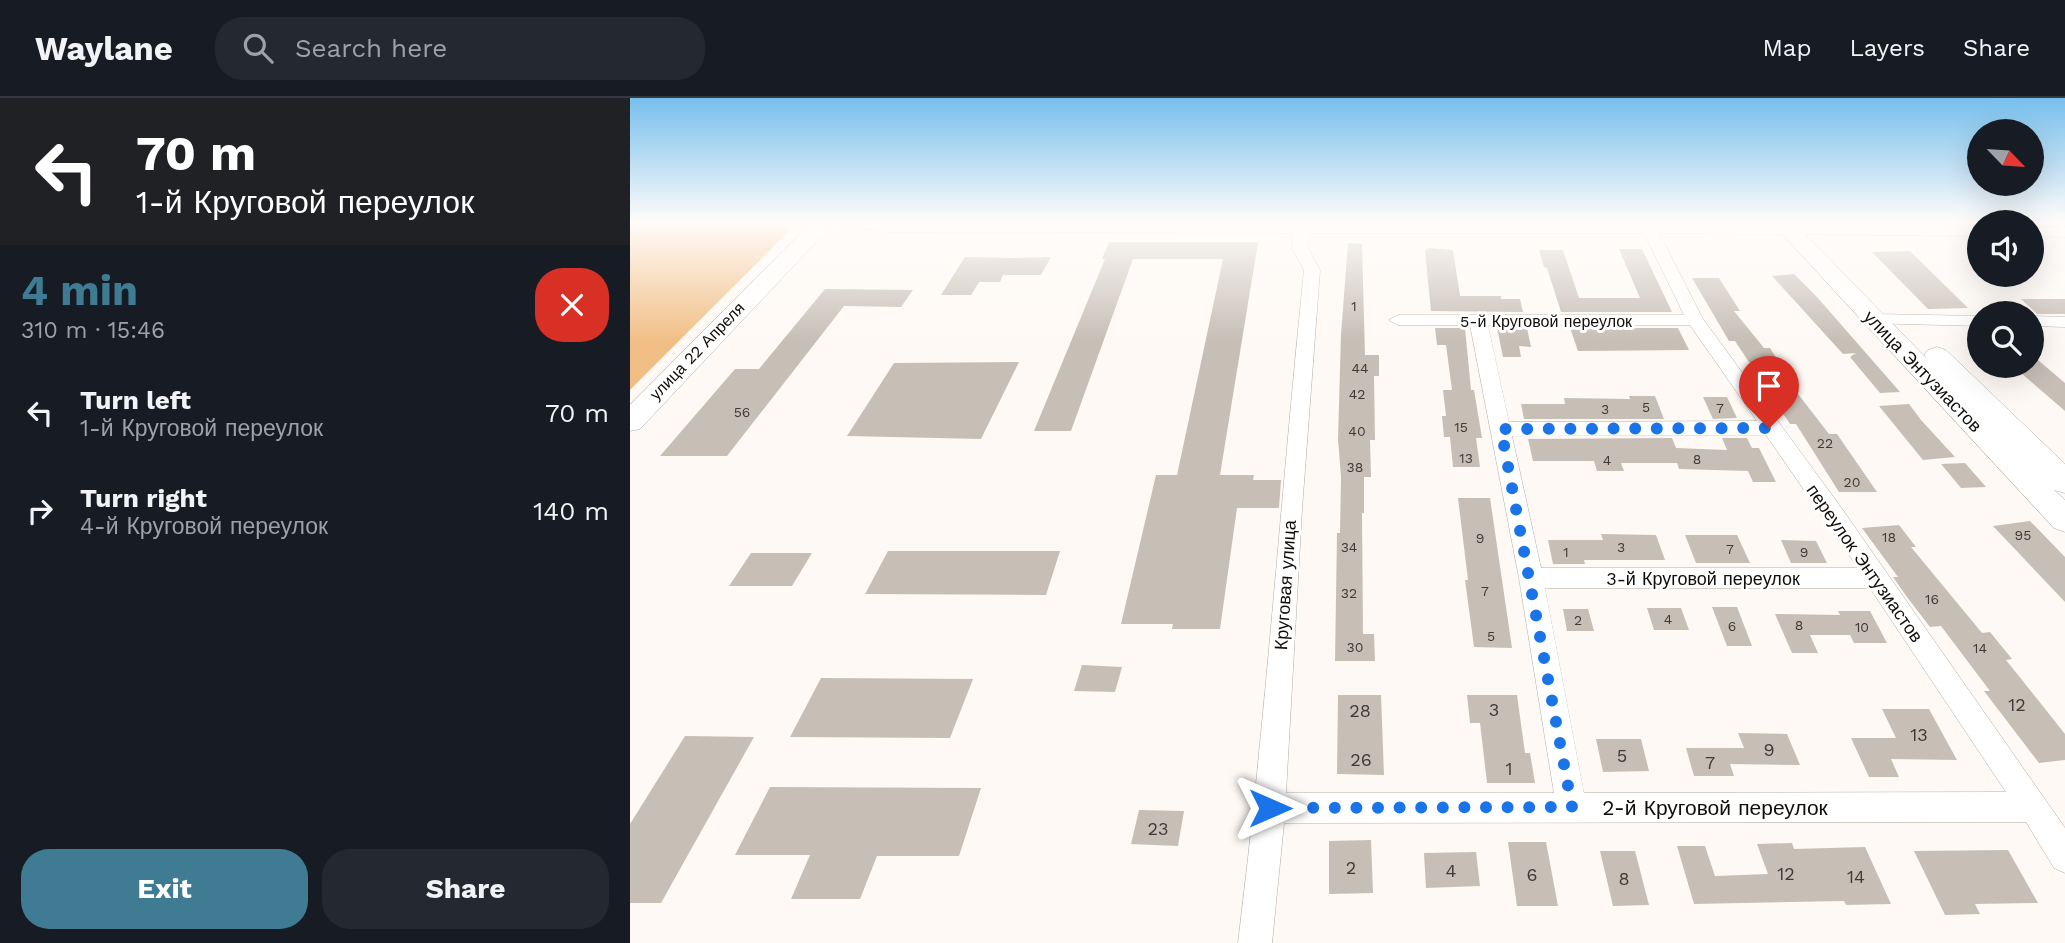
<!DOCTYPE html>
<meta charset="utf-8">
<style>
:root{--surface:#171b24;--page:#242831;--text:#f1f3f6;--muted:#9ea1a6;--line:#363941;--accent:#3f7b92}
body{margin:0;font-family:"Work Sans",sans-serif;background:var(--page);color:var(--text);height:100vh;display:flex;flex-direction:column;font-size:26px;white-space:nowrap}
*{box-sizing:border-box;margin:0}
p{font-size:23px;color:var(--muted)}
.icon{flex:none;width:38px;height:38px;fill:none;stroke:currentColor;stroke-width:2;stroke-linecap:round;stroke-linejoin:round}
.map{position:relative;flex:1;overflow:hidden}
.drawer{display:flex;flex-direction:column;background:var(--surface);width:630px}
.drawer>*{flex:none}
.guide{background:#202124;color:#fff;overflow:hidden}
.needle{width:46px;rotate:115deg}
.controls{position:absolute;left:1337px;top:21px;display:grid;gap:14px}
.controls a{display:grid;place-items:center;width:77px;height:77px;border-radius:50%;background:var(--surface);box-shadow:0 7px 28px #0002;font-size:35px}
.pin{position:absolute;display:grid;place-items:center;width:60px;height:60px;color:#fff;margin:-72px -30px;border-radius:50% 50% 50% 0;rotate:-45deg;box-shadow:0 0 7px #0007}
.pin .icon{rotate:45deg}
.me{position:absolute;width:77px;margin:-38px;rotate:90deg;stroke-linejoin:round;filter:drop-shadow(0 0 5px #0008)}
.turn{display:flex;align-items:center;gap:24px;height:147px;padding:0 21px;font-size:32px}
.turn .icon{width:91px;height:91px;stroke-width:2.5}
.turn b{display:block;font-size:49px;line-height:60px}
.round{display:grid;place-items:center;flex:none;width:74px;height:74px;border-radius:28px;background:var(--page)}
.summary{display:flex;align-items:center;justify-content:space-between;height:119px;padding:0 21px}
h1{font-size:42px;font-weight:700;line-height:52px;color:var(--accent)}
.cta{display:flex;gap:14px;margin-top:auto;padding:14px 21px}
.cta a{flex:1;height:80px;border-radius:28px;background:var(--accent);color:#fff;font-size:28px;font-weight:700;line-height:80px;text-align:center}
.cta a+a{background:var(--page);color:var(--text)}
ul{padding:0;list-style:none}
li{display:flex;align-items:center;gap:21px;height:98px;padding:0 21px}
li div{flex:1}
li b{display:block;font-size:26px}
li em{font-style:normal}
header{display:flex;align-items:center;gap:42px;box-sizing:border-box;height:98px;padding:0 35px;background:var(--surface);border-bottom:2px solid var(--line)}
header strong{font-size:33px}
nav{display:flex;gap:38px;margin-inline-start:auto;font-size:24px}
.search{width:490px;height:63px;background:var(--page);display:flex;align-items:center;gap:18px;box-sizing:border-box;padding:0 24px;border-radius:28px;color:var(--muted);font-size:26px}
main{display:flex;flex:1;min-height:0}
.map>svg:first-child{display:block}
.green{fill:#f1bf86}
.building{fill:#c7bfb6}
.lines{fill:none;stroke-linecap:round;stroke-linejoin:round}
.minor-casing{stroke:#b4aca4;stroke-width:1}
.secondary-casing{stroke:#b4aca4;stroke-width:1}
.minor{fill:#fff;fill-rule:evenodd}
.secondary{fill:#fff;fill-rule:evenodd}
.route{stroke:#1a73e8;stroke-width:12;stroke-dasharray:0 21.6}
.labels{text-anchor:middle;dominant-baseline:central;stroke-width:6;stroke-linejoin:round;paint-order:stroke}
.number-label{font-size:14px;fill:#3e3a35}
.far-street-label{font-size:16px;fill:#100d0a;stroke:#fff}
.street-label{font-size:18px;fill:#100d0a;stroke:#fff}
.near-number-label{font-size:18px;fill:#3e3a35}
.near-street-label{font-size:21px;fill:#100d0a;stroke:#fff}
</style>
<header>
<strong>Waylane</strong>
<div class="search"><svg class="icon" aria-label="search" viewBox="0 0 24 24"><circle cx="10" cy="10" r="6"/><path d="M15 15l6 6"/></svg>Search here</div>
<nav><a>Map</a><a>Layers</a><a>Share</a></nav>
</header>
<main>
<section class="drawer">
<div class="guide">
<div class="turn"><svg class="icon" aria-label="left" viewBox="0 0 24 24"><path d="M17 20v-9H6M10 6l-5 5 5 5"/></svg><div><b>70 m</b>1-й Круговой переулок</div></div>
</div>
<div class="summary"><div><h1>4 min</h1><p>310 m · 15:46</p></div><a class="round" style="background:#d93025;color:#fff"><svg class="icon" aria-label="close" viewBox="0 0 24 24"><path d="M6 6l12 12M18 6L6 18"/></svg></a></div>
<ul>
<li><svg class="icon" aria-label="left" viewBox="0 0 24 24"><path d="M17 20v-9H6M10 6l-5 5 5 5"/></svg><div><b>Turn left</b><p>1-й Круговой переулок</p></div><em>70 m</em></li>
<li><svg class="icon" aria-label="right" viewBox="0 0 24 24"><path d="M7 20v-9h11M14 6l5 5-5 5"/></svg><div><b>Turn right</b><p>4-й Круговой переулок</p></div><em>140 m</em></li>
</ul>
<div class="cta"><a>Exit</a><a>Share</a></div>
</section>
<div class="map">
<svg width="1435" height="845" viewBox="0 0 1435 845">
<rect width="100%" height="100%" fill="#fef9f4"/>
<!-- green -->
<path class="green" d="M0,124H158V130L161,131L0,292Z"/>
<!-- building -->
<g class="building">
<path d="M479,144H628L590,377H624L623,382H651L649,410H607L590,531H542L543,526H491L526,377H547L593,161H503L441,333H404L475,161H472Z"/>
<path d="M718,145L732,146L735,257H749V278H744L745,342H740L741,379H734V415H732L733,536H744L745,563H705L707,435H710L711,379L708,341L711,236Z"/>
<path d="M799,150L823,152L830,198H871V201H890L893,214L801,213L795,152Z"/>
<path d="M989,151H1012L1042,214H931L917,170L914,169L909,152H933L949,200H1010Z"/>
<path d="M1280,153L1338,210L1298,211L1242,154Z"/>
<path d="M335,159L381,160L421,159L411,177H373L370,184H349L341,197H311Z"/>
<path d="M1164,176L1187,199L1270,294L1250,295L1220,259L1226,255L1213,256L1142,178Z"/>
<path d="M1062,180H1089L1110,213H1104L1134,250H1140L1163,287H1161L1199,336H1207L1247,394H1209L1166,326H1160L1105,243H1099Z"/>
<path d="M195,191L283,192L271,209L214,208L97,358H30L105,271H129Z"/>
<path d="M1391,201H1435V216H1407Z"/>
<path d="M805,230H835L841,292H844L852,340H846L850,369H823L820,339H814L812,318H816L813,292H822L816,247H807Z"/>
<path d="M867,230H897L901,249L889,248L891,259H873Z"/>
<path d="M940,230H1048L1059,252L948,253Z"/>
<path d="M1402,257L1435,285V313L1383,268H1402Z"/>
<path d="M389,264L351,341L217,338L264,265Z"/>
<path d="M999,298H1025L1034,321H894L891,306H935L934,300L1000,301Z"/>
<path d="M1073,299H1097L1107,320L1083,321Z"/>
<path d="M1279,306L1291,322L1325,359L1293,362L1249,308Z"/>
<path d="M1042,340L1046,350L1097,352L1092,340H1117L1122,350H1129L1146,384H1123L1118,373L1049,371L1047,365H991L994,373H967L964,363H903L898,341Z"/>
<path d="M1335,365L1356,389L1331,390L1311,366Z"/>
<path d="M828,400H860L882,550L844,549L835,482H838Z"/>
<path d="M1400,423L1435,459V504L1363,428Z"/>
<path d="M1269,427L1286,449H1281L1352,535L1360,534L1382,561L1376,562L1435,636V662L1409,665L1354,593H1360L1311,528L1300,529L1277,499L1263,479H1268L1232,430Z"/>
<path d="M971,436L1026,437L1035,462H954L955,466H923L918,442H973Z"/>
<path d="M1055,437H1107L1120,465H1066Z"/>
<path d="M1151,442L1186,443L1197,465H1161Z"/>
<path d="M258,453H430L416,497L235,496Z"/>
<path d="M121,455H182L162,488H99Z"/>
<path d="M1082,509H1107L1122,548H1097Z"/>
<path d="M1017,510H1051L1059,532H1024Z"/>
<path d="M933,511H958L964,533H937Z"/>
<path d="M1208,513H1240L1257,545H1224L1220,537H1180L1188,555H1162L1145,516L1210,517Z"/>
<path d="M452,567L492,569L485,594L444,593Z"/>
<path d="M191,580L343,581L320,640L160,639Z"/>
<path d="M708,597H751L754,677L707,676Z"/>
<path d="M837,597H887L895,655H900L905,685H857L850,625H840Z"/>
<path d="M1252,611H1299L1327,662L1261,661L1269,679H1239L1221,640H1266Z"/>
<path d="M1108,635L1157,636L1170,667L1100,666L1104,678H1064L1056,650H1114Z"/>
<path d="M55,638L124,639L31,805H0V726Z"/>
<path d="M966,641H1011L1019,673L973,674Z"/>
<path d="M140,689L351,690L329,758H247L230,801H161L180,757H105Z"/>
<path d="M509,712L554,713L548,748L501,746Z"/>
<path d="M741,742L743,795L699,796V743Z"/>
<path d="M878,744H916L928,808H887Z"/>
<path d="M1162,745L1164,751L1235,749L1261,806L1216,807L1214,803L1064,806L1047,748H1075L1085,778L1138,776L1127,746Z"/>
<path d="M1378,752L1408,805L1345,806L1350,816L1315,817L1284,753Z"/>
<path d="M970,753H1005L1019,807L983,808Z"/>
<path d="M846,754L850,788L796,790L794,755Z"/>
</g>
<g class="lines">
<defs>
<g id="minor">
<path d="M206,124L1156,125L1349,129V138L1029,135L1073,221L1210,408L1435,730V775L1424,770L1396,724L654,725L642,845H608C636,621 651,396 674,172L662,150V135L257,134L213,128ZM678,135H1014L1054,217H768L759,222L768,227H840L889,480L924,695H656L672,411L690,172L678,150ZM858,227H1060L1127,323L879,324ZM1136,337L1228,470H911L882,338ZM915,490H1240L1376,694L954,695Z"/>
<path d="M1435,129V139L1402,138V130Z"/>
<path d="M1244,216L1349,218V228L1238,225L1235,221Z"/>
<path d="M1402,218L1435,219V229L1402,228Z"/>
</g>
<g id="secondary">
<path d="M182,124H205L10,331L0,333V307Z"/>
<path d="M1141,124H1163L1298,262L1294,257L1298,252L1307,249L1316,252L1435,366V395L1424,392L1435,402V434L1424,430Z"/>
</g>
</defs>
<!-- minor casing -->
<use href="#minor" class="minor-casing"/>
<!-- secondary casing -->
<use href="#secondary" class="secondary-casing"/>
<!-- minor -->
<use href="#minor" class="minor"/>
<!-- secondary -->
<use href="#secondary" class="secondary"/>
</g>
<!-- sky -->
<linearGradient id="sky" x2="0" y2="1"><stop stop-color="#77bfed"/><stop offset="0.51" stop-color="#fffcfa"/><stop offset="1" stop-color="#fffcfa" stop-opacity="0"/></linearGradient>
<rect width="1435" height="243" fill="url(#sky)"/>
<g class="lines">
<!-- route -->
<path class="route" d="M640,710L942,709L871,331L1139,330"/>
</g>
<g class="labels">
<!-- number labels -->
<g class="number-label">
<text x="724" y="208">1</text>
<text x="730" y="270">44</text>
<text x="727" y="296">42</text>
<text x="1016" y="309">5</text>
<text x="1090" y="310">7</text>
<text x="975" y="311">3</text>
<text x="112" y="314">56</text>
<text x="831" y="329">15</text>
<text x="727" y="333">40</text>
<text x="1195" y="345">22</text>
<text x="836" y="360">13</text>
<text x="1067" y="361">8</text>
<text x="977" y="362">4</text>
<text x="725" y="369">38</text>
<text x="1222" y="384">20</text>
<text x="1393" y="437">95</text>
<text x="1259" y="439">18</text>
<text x="850" y="440">9</text>
<text x="719" y="449">34</text>
<text x="991" y="449">3</text>
<text x="1100" y="451">7</text>
<text x="936" y="454">1</text>
<text x="1174" y="454">9</text>
<text x="855" y="493">7</text>
<text x="719" y="495">32</text>
<text x="1302" y="501">16</text>
<text x="1038" y="521">4</text>
<text x="948" y="522">2</text>
<text x="1169" y="527">8</text>
<text x="1102" y="528">6</text>
<text x="1232" y="529">10</text>
<text x="861" y="538">5</text>
<text x="725" y="549">30</text>
<text x="1350" y="550">14</text>
</g>
<!-- far-street labels -->
<g class="far-street-label">
<text x="916" y="223">5-й Круговой переулок</text>
<text transform="translate(67 253) rotate(-46)">улица 22 Апреля</text>
</g>
<!-- street labels -->
<g class="street-label">
<text transform="translate(1293 273) rotate(46)">улица Энтузиастов</text>
<text transform="translate(1235 465) rotate(55)">переулок Энтузиастов</text>
<text x="1073" y="480">3-й Круговой переулок</text>
<text transform="translate(655 487) rotate(-86)">Круговая улица</text>
</g>
<!-- near-number labels -->
<g class="near-number-label">
<text x="1387" y="606">12</text>
<text x="864" y="611">3</text>
<text x="730" y="612">28</text>
<text x="1289" y="636">13</text>
<text x="1139" y="651">9</text>
<text x="992" y="657">5</text>
<text x="731" y="661">26</text>
<text x="1080" y="664">7</text>
<text x="879" y="670">1</text>
<text x="528" y="730">23</text>
<text x="721" y="769">2</text>
<text x="821" y="772">4</text>
<text x="1156" y="775">12</text>
<text x="902" y="776">6</text>
<text x="1226" y="778">14</text>
<text x="994" y="780">8</text>
</g>
<!-- near-street labels -->
<g class="near-street-label">
<text x="1085" y="709">2-й Круговой переулок</text>
</g>
</g>
</svg>
<div class="controls">
<a><svg class="needle" viewBox="-14 -14 28 28"><path d="M0-13l5 13h-10z" fill="#e53935"/><path d="M0 13l5-13h-10z" fill="#9ea1a6"/></svg></a>
<a><svg class="icon" aria-label="sound" viewBox="0 0 24 24"><path d="M4 9h4l5-4v14l-5-4H4zM17 9q2 3 0 6"/></svg></a>
<a><svg class="icon" aria-label="search" viewBox="0 0 24 24"><circle cx="10" cy="10" r="6"/><path d="M15 15l6 6"/></svg></a>
</div>
<div class="pin" style="left:1139px;top:330px;background:#d93025"><svg class="icon" aria-label="arrive" viewBox="0 0 24 24"><path d="M6 21V4h12l-3 4 3 4H6"/></svg></div>
<svg class="me" style="left:640px;top:710px" viewBox="-20 -20 40 40"><path d="M0-17L14 15 0 8-14 15z" fill="#1a73e8" stroke="#fff" stroke-width="4"/></svg>
</div>
</main>
